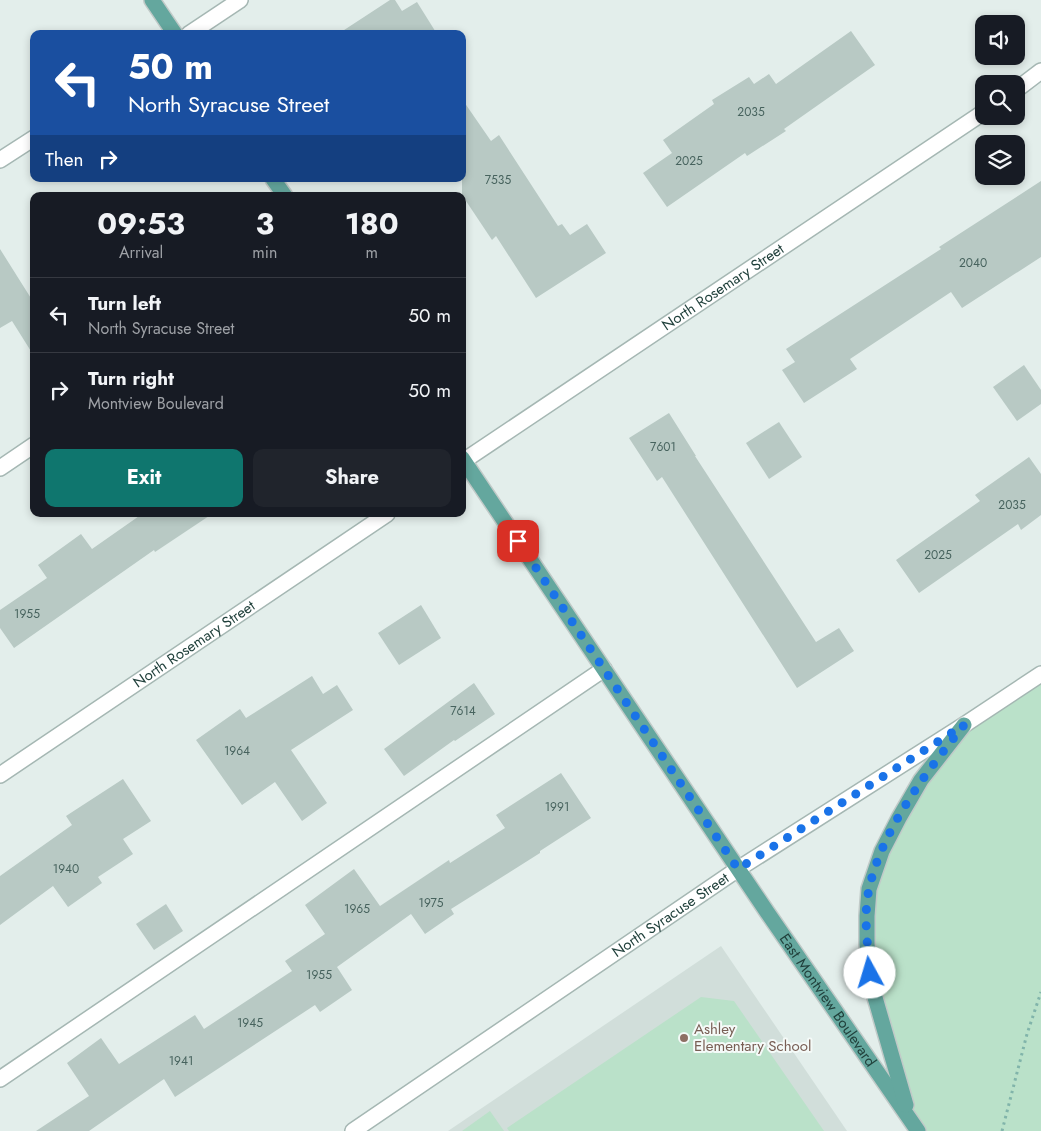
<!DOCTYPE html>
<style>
:root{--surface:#171b24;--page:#20242c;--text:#f1f3f6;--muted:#9ea1a6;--line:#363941;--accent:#0f766e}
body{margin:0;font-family:Jost,sans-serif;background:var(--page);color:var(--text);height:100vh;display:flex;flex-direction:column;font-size:19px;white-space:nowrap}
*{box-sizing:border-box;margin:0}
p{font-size:16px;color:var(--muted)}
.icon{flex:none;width:28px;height:28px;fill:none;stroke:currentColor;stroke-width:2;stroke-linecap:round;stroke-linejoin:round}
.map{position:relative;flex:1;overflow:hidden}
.panel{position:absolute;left:30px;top:192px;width:436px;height:325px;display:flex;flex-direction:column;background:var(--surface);border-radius:10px;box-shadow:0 2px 8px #0003}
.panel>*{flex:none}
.banner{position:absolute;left:30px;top:30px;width:436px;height:152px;border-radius:10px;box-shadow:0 2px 8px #0003;background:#1a4fa0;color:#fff;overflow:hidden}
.tools{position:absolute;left:975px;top:15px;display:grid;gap:10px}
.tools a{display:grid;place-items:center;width:50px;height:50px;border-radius:10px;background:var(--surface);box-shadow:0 2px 8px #0003;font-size:25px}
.pin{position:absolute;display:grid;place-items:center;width:42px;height:42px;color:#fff;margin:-21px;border-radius:10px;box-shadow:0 2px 8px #0006}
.me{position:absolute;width:55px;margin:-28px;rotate:354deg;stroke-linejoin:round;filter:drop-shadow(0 0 4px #0008)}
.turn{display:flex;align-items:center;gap:18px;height:105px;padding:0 15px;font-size:22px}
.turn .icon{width:65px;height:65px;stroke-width:2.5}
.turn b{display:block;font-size:35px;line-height:42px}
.then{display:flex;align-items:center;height:48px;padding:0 15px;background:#0003;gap:10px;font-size:19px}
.eta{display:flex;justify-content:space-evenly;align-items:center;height:85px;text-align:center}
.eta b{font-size:30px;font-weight:700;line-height:35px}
.button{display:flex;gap:10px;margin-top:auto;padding:10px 15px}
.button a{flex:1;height:58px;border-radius:10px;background:var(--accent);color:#fff;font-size:20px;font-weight:700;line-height:58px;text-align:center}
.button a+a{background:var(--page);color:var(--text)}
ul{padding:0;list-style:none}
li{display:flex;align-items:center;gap:15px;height:75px;padding:0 15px;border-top:1px solid var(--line)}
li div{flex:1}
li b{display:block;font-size:19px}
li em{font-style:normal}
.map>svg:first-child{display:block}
.built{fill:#d1deda}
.green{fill:#bae1c9}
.building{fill:#b8c9c4}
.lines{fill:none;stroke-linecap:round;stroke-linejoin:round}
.minor-casing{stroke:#a5b7b3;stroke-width:18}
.major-casing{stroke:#c1cac8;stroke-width:18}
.path{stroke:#81b4aa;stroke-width:3;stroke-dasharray:2.5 4;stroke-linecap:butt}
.minor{stroke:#fff;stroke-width:15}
.major{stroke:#64a79e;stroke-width:15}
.route{stroke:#1a73e8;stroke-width:9;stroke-dasharray:0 16.2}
.education-dot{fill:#8d6e63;stroke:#f4faf8;stroke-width:2}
.labels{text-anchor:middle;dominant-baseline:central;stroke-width:4;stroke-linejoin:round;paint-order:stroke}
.number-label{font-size:12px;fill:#47635e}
.street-label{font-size:15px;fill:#21413c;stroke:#f4faf8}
.education-label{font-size:15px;fill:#785e54;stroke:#f4faf8;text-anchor:start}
</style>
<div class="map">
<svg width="1041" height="1131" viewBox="0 0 1041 1131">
<rect width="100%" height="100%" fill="#e3eeeb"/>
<!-- built -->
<path class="built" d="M721,946L847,1131H448Z"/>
<!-- green -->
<g class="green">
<path d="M1041,674V1131H918L872,987L867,944L882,851L964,725Z"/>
<path d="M701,997L734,1001L824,1131H509L507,1128Z"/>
<path d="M490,1111L504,1131H462Z"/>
</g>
<!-- building -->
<g class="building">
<path d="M390,0H395L402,11L417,2L437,34H338Z"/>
<path d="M851,31L875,65L784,129L786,131L747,156L745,153L667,207L643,173L672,153L663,140L714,104L712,100L749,77L754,84L769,74L776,84Z"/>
<path d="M462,99L491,141L499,135L558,226L562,224L570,235L587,224L606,253L536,298L496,236L492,240L462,195Z"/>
<path d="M1041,181V257L962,308L951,292L850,359L857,369L804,403L782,370L795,362L786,349L941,249L939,247Z"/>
<path d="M0,249L34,303V356L12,321L0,328Z"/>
<path d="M1024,365L1041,390V404L1017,421L993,387Z"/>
<path d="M669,413L696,456H695L816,642L839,628L854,651L797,688L662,477L657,481L629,438Z"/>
<path d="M779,422L802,457L769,479L746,443Z"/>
<path d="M1029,457L1041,474V515L1021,530L1018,524L919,593L896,560L980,501L975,495Z"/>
<path d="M142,514H212L155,552L154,550L14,648L0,628V610L47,578L38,565L81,534L92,549Z"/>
<path d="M421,605L441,638L399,665L378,633Z"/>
<path d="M312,676L323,694L337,685L353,710L291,750L327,803L302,821L275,782L242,805L196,740L240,709L246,718Z"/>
<path d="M474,683L495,714L455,741L454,740L404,776L384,749Z"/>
<path d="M561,773L591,818L540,851V853L451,909L454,914L425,934L411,914L337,967L352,990L320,1012L315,1005L175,1097L164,1079L89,1131H36L89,1096L67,1063L101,1038L119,1064L195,1015L204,1029L292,971L285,961L325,934L305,905L354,869L380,906L449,860L450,863L505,828L496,815Z"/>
<path d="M123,779L151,821L123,839L133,854L98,877L102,883L68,907L53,886L0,925V876L72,825L66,816Z"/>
<path d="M166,904L183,931L154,950L136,924Z"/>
</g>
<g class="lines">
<defs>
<g id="minor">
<path d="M189,34L240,0"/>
<path d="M1016,90L1041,71"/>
<path d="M0,160L34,138"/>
<path id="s1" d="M462,462L984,112"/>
<path d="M0,468L34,445"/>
<path id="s2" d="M0,775L387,514"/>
<path d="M0,1079L604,669"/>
<path id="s3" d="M353,1131L738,869L964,725L1041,674"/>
</g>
<g id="major">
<path d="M152,0L175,34"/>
<path d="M273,179L285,196"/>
<path id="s4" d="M462,458L767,912L918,1131"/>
<path d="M906,1105L872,987L867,944V916L869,889L882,851L899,818L921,780L964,725"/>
</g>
</defs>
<!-- minor casing -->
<use href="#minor" class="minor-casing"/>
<!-- major casing -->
<use href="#major" class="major-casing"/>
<!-- path -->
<path class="path" d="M1002,1131L1027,1034L1041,992"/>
<!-- minor -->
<use href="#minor" class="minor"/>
<!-- major -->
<use href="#major" class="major"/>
</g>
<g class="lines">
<!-- route -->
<path class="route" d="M518,541L738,869L964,725C926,773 882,829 869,889C863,917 868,946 870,973"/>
</g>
<!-- markers -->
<circle class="education-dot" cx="684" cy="1038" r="5"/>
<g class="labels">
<!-- number labels -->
<g class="number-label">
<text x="751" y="112">2035</text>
<text x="689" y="161">2025</text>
<text x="498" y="180">7535</text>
<text x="973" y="263">2040</text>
<text x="663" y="447">7601</text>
<text x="1012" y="505">2035</text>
<text x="938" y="555">2025</text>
<text x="27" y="614">1955</text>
<text x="463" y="711">7614</text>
<text x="237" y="751">1964</text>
<text x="557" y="807">1991</text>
<text x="66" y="869">1940</text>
<text x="431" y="903">1975</text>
<text x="357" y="909">1965</text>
<text x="319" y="975">1955</text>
<text x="250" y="1023">1945</text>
<text x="181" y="1061">1941</text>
</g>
<!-- street labels -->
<g class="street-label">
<text stroke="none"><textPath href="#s1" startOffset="314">North Rosemary Street</textPath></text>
<text stroke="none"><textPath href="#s2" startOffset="234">North Rosemary Street</textPath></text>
<text stroke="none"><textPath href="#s3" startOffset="384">North Syracuse Street</textPath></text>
<text stroke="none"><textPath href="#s4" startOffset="654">East Montview Boulevard</textPath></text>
</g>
<!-- education labels -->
<g class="education-label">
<text x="694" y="1029">Ashley<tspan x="694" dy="17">Elementary School</tspan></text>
</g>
</g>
</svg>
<div class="tools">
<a><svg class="icon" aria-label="sound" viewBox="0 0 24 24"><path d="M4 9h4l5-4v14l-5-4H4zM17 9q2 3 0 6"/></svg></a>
<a><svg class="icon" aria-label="search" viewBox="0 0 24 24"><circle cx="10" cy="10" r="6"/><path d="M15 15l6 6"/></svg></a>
<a><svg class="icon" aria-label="layers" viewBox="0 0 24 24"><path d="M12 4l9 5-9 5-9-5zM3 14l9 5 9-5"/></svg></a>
</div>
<div class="pin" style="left:518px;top:541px;background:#d93025"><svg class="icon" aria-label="arrive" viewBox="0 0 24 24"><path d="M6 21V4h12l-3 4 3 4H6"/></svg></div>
<svg class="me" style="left:870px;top:973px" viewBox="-20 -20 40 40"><circle r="19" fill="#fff"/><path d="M0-13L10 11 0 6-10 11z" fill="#1a73e8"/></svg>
<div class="banner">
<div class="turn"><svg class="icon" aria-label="left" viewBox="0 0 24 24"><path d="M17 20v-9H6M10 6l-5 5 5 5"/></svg><div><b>50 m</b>North Syracuse Street</div></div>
<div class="then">Then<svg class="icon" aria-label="right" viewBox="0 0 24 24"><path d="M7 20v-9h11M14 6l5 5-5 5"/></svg></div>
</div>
<section class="panel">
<div class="eta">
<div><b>09:53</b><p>Arrival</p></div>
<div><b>3</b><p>min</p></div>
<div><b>180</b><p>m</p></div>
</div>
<ul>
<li><svg class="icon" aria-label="left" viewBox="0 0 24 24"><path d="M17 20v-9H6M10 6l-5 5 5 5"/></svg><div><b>Turn left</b><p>North Syracuse Street</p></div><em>50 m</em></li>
<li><svg class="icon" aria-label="right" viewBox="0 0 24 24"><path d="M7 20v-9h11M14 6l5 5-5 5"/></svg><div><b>Turn right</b><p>Montview Boulevard</p></div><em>50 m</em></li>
</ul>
<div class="button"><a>Exit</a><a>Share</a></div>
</section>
</div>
